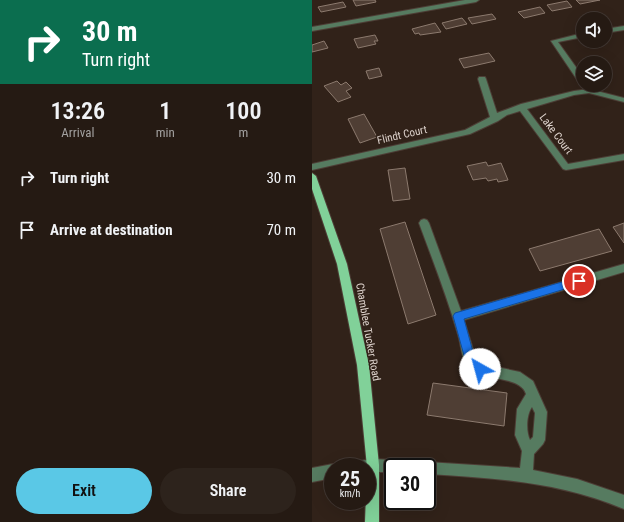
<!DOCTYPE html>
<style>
:root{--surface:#251a13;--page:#2d231c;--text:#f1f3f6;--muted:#a3a1a0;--line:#423833;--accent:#5ac8e6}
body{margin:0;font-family:"Roboto Condensed",sans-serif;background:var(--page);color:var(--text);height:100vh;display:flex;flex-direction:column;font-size:15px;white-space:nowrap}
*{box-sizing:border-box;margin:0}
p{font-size:13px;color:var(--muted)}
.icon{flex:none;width:22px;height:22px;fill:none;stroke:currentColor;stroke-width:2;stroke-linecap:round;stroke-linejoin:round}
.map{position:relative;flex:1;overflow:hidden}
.drawer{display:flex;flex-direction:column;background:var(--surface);width:312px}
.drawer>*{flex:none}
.hud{background:#0b6e4f;color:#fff;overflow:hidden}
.buttons{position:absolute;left:264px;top:12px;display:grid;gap:8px}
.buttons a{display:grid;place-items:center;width:36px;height:36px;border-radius:50%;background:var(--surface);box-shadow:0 4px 16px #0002,0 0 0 1px var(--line);font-size:20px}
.speed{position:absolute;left:12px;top:458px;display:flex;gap:8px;font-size:20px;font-weight:700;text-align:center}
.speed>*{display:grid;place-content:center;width:52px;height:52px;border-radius:50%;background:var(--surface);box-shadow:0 4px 16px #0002,0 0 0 1px var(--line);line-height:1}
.speed small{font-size:10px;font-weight:400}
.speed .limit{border:2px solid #111;border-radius:6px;background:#fff;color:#111}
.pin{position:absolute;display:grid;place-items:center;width:34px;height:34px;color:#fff;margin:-17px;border:2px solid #fff;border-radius:50%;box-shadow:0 1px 4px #0007}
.me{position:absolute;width:44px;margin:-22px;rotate:322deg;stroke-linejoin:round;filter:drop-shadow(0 0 3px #0008)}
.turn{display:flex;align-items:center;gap:14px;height:84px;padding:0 16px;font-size:18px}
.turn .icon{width:52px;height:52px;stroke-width:2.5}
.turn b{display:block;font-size:28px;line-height:34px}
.eta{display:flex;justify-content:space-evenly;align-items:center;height:68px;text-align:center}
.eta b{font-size:24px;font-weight:600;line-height:28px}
.button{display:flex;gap:8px;margin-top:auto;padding:8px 16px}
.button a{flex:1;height:46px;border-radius:24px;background:var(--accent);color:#111;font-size:16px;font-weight:600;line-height:46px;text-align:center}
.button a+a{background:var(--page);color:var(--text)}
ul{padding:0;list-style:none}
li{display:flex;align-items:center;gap:12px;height:52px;padding:0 16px}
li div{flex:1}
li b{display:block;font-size:15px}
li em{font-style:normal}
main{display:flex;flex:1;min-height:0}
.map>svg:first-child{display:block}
.building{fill:#4f3e34;stroke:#8c7a6e}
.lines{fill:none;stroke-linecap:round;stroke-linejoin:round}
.minor-casing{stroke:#4d3e36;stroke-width:2}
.major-casing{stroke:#4d3e36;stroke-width:2}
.minor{fill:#567b60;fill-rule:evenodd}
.major{fill:#81d199;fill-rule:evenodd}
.route{fill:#1a73e8;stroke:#114b97}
.labels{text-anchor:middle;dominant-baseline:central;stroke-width:3;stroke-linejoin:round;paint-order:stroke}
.street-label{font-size:11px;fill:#ded3cd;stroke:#312219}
</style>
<main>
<section class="drawer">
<div class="hud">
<div class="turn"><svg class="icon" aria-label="right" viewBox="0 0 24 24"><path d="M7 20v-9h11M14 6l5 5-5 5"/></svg><div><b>30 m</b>Turn right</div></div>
</div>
<div class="eta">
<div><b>13:26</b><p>Arrival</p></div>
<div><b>1</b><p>min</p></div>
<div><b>100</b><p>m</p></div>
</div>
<ul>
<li><svg class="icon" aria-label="right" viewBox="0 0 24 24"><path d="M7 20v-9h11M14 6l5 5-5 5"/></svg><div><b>Turn right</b></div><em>30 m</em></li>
<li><svg class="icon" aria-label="arrive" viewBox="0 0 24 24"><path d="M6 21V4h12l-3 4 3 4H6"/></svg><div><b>Arrive at destination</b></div><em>70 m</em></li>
</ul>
<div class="button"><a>Exit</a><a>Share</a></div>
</section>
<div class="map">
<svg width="312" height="522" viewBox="0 0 312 522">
<rect width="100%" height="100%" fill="#312219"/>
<!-- building -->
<g class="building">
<path d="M41,0H63L64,2L44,6Z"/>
<path d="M264,0H288L268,4Z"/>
<path d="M255,1L260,7L240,11L235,5Z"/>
<path d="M31,2L34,7L9,12L6,7Z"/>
<path d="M228,7L233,13L212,18L206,12Z"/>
<path d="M180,14L184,19L160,24L156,18Z"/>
<path d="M150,18L155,24L134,29L130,23Z"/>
<path d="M123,23L129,32L108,35L107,33L103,34L100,29Z"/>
<path d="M63,35L66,41H62L64,44L46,48L42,39Z"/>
<path d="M12,41L16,48L0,52V45Z"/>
<path d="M177,53L183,61L152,68L147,59Z"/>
<path d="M67,68L70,76L57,79L54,71Z"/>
<path d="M25,81L29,85L34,82L40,88L34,91L39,97L26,102L12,86Z"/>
<path d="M52,114L65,137L48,143L36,119Z"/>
<path d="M174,162L176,166L189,163L196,180L186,182L185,179L176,181L174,178L161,180L155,166Z"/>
<path d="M93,168L98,199L81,201L76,170Z"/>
<path d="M93,222L124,315L96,324L68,229Z"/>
<path d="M312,223V243L301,227Z"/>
<path d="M287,229L300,251L228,271L217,249Z"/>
<path d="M121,383L195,393L192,426L115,415Z"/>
</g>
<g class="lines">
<defs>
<g id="minor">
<path d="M153,0H167L164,2L0,31V27Z"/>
<path d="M312,26V30L293,33V29Z"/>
<path d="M271,33V37L246,42L271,77V84H268L239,41Z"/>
<path d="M167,77H173L174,79L185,113L209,104L262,91L277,89L312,98V102L277,93L262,95L215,109L256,164L312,154V160L254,170L251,169L208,111L195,115L186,121L158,134L0,170V164L153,130L178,117L166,79Z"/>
<path d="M112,219L115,220L117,223L149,311L312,264V272L152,320L164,359L171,364L208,372L221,381L235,412L233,440L231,444L222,454L221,470L265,479L312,495V509C247,482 184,478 115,474V467H109L110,463L115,462L208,468L210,451L203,435L205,409L214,394C208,375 171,382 156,367C150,361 149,346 147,338C136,299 121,261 107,223L109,220ZM220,407L223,413L221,437L218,440C214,432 214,415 220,407Z"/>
<path d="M61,459L101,461L106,462L107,467H81V472H55V467H40L41,462Z"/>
<path d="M21,464L26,467H21V478L0,482V468Z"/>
</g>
<path id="major" d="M0,173L4,176L35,264L57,365L67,465V522H53L55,467L45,365L25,264L0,189Z"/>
</defs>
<!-- minor casing -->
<use href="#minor" class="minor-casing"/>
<!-- major casing -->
<use href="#major" class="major-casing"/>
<!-- minor -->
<use href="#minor" class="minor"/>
<!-- major -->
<use href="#major" class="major"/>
</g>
<!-- route -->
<path class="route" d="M267,277L270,279L271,281L270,284L152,319L163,359L172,365L173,369L172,373L168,374L155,366L141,316L143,313Z"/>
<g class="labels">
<!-- street labels -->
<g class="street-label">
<text transform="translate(244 134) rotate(53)">Lake Court</text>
<text transform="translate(90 135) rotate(-13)">Flindt Court</text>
<text transform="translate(56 332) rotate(80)">Chamblee Tucker Road</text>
</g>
</g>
</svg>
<div class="buttons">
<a><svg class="icon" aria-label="sound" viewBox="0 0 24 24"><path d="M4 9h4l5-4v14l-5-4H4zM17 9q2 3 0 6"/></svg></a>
<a><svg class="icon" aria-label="layers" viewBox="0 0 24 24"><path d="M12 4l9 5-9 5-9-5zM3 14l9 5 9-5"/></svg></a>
</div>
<div class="speed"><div>25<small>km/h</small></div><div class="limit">30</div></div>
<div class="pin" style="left:267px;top:281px;background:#d93025"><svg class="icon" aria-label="arrive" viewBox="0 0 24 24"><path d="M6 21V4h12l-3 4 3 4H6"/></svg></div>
<svg class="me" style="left:168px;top:369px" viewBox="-20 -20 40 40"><circle r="19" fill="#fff"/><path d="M0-13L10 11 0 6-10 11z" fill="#1a73e8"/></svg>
</div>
</main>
